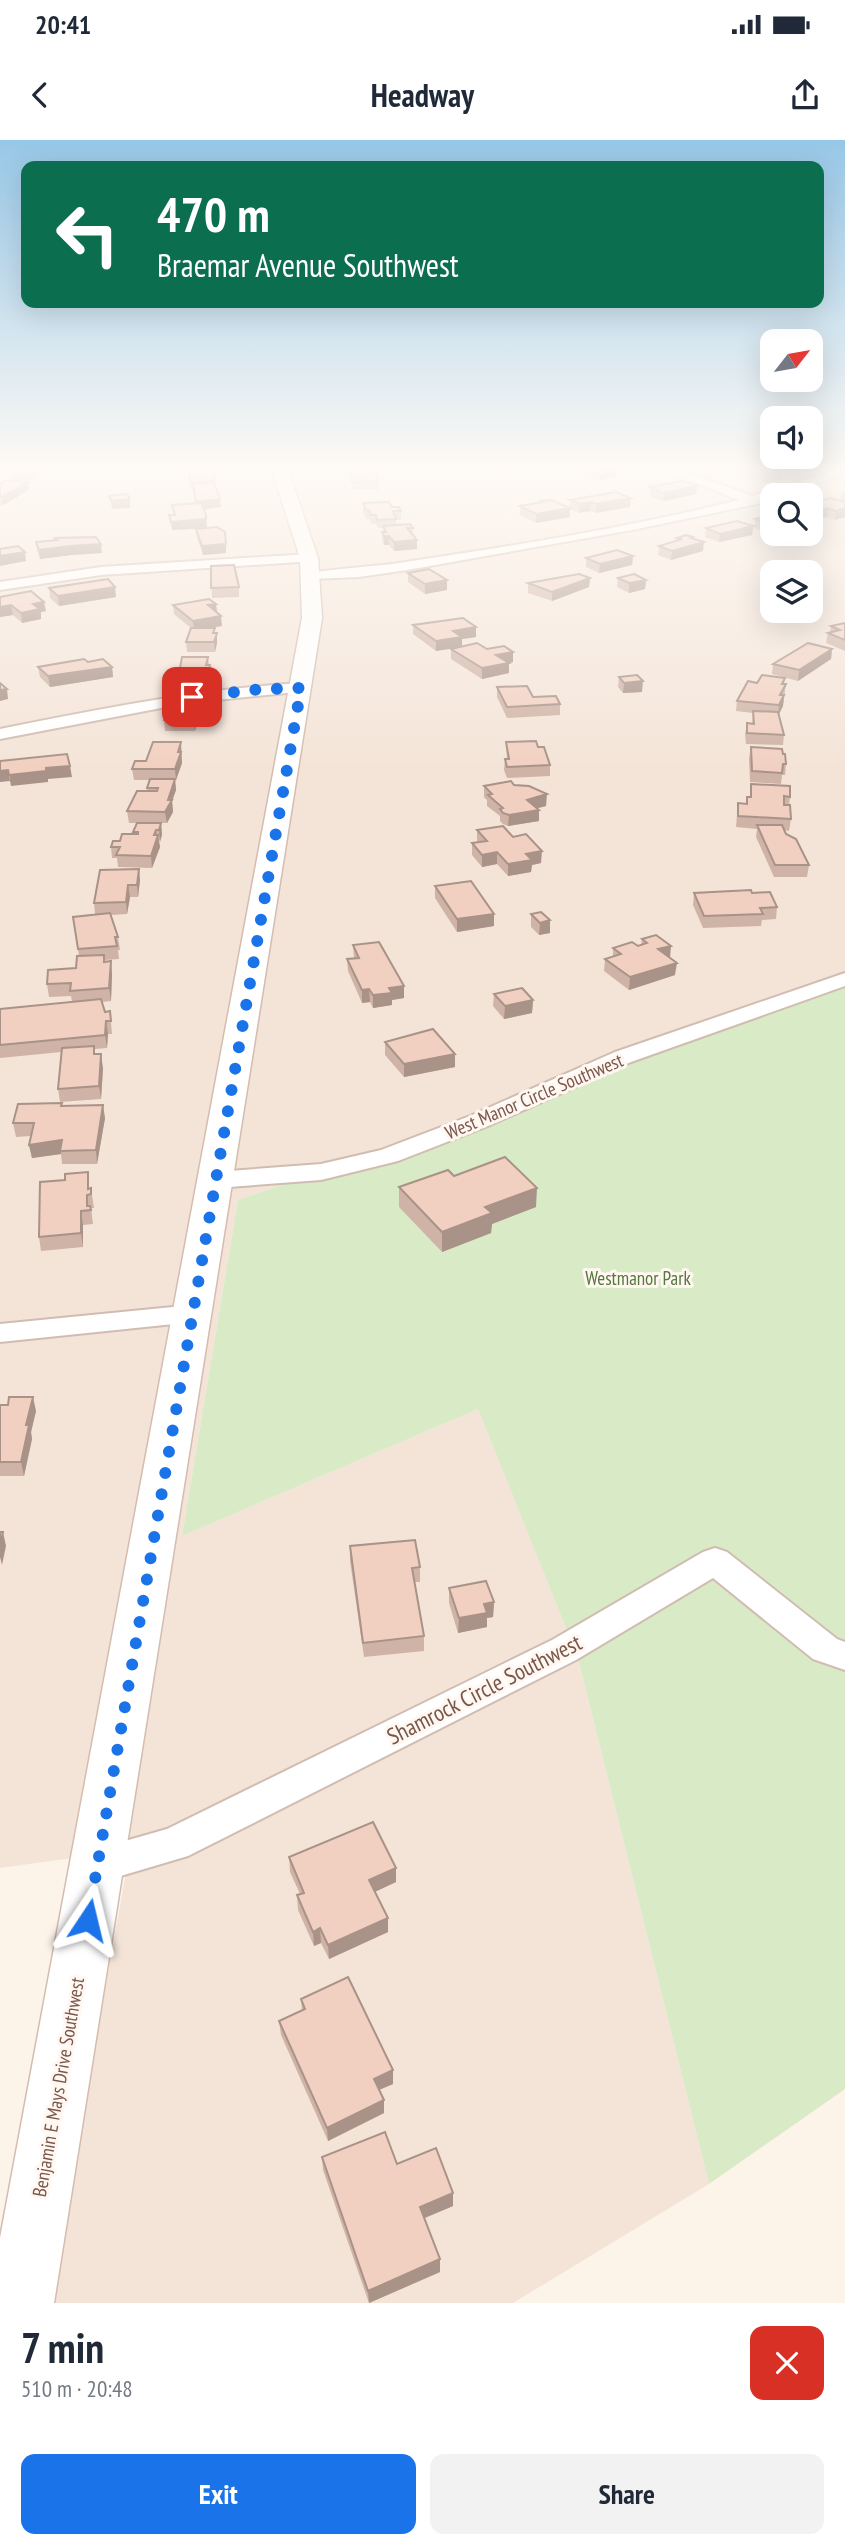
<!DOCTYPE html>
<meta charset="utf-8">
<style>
:root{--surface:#fff;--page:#f2f2f3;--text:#1f2937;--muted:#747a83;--accent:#1a73e8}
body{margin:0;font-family:"PT Sans Narrow",sans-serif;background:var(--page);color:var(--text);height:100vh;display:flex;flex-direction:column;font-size:26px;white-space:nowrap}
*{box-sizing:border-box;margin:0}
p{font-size:23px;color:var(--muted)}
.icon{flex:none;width:38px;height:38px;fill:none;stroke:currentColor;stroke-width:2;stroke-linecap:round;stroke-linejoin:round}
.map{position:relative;height:2163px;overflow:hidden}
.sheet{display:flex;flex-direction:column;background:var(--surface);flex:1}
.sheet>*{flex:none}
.guide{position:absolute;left:21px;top:21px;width:803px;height:147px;border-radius:14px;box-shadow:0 7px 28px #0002;background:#0b6e4f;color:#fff;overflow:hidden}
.needle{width:46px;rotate:59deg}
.buttons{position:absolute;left:760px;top:189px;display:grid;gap:14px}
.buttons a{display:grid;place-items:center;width:63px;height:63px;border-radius:14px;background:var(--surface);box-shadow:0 7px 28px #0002;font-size:35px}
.pin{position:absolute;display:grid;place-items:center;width:60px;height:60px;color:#fff;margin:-30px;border-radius:14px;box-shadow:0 4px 10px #0006}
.me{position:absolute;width:77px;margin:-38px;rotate:10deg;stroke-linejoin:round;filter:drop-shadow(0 0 5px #0008)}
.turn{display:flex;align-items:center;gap:24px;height:147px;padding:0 21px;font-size:32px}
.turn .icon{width:91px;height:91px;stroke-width:2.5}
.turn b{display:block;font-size:49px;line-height:60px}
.round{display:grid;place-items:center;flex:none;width:74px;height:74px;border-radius:14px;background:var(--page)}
.overview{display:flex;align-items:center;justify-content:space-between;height:119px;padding:0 21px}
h1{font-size:42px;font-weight:700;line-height:52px}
.button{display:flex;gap:14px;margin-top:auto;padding:14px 21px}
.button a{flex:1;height:80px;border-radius:14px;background:var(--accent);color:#fff;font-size:28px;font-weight:700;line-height:80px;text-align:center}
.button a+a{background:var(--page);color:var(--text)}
.status{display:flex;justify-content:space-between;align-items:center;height:49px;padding:0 35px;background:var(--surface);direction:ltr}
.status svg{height:19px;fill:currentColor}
header{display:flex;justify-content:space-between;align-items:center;height:91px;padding:0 21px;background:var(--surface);font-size:32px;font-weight:700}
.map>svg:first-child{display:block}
.residential{fill:#f4e4d8;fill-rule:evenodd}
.green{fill:#d9eac7}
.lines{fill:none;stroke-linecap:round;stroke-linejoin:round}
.street-casing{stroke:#d1bcb1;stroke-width:4}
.secondary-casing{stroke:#d4bcaf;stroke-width:3}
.street{fill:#fff;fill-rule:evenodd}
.secondary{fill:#fff;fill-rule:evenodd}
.wall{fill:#cfb3a6}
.shaded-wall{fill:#a99287}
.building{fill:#f1d0c1;stroke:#a99287;stroke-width:2}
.route{stroke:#1a73e8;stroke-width:12;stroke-dasharray:0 21.6}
.labels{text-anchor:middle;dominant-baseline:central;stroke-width:6;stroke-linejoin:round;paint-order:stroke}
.street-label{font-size:19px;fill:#77574d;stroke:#fff7f0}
.park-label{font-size:19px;fill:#577741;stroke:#fff7f0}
.near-street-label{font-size:23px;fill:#77574d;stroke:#fff7f0}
</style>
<div class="status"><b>20:41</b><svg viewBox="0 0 49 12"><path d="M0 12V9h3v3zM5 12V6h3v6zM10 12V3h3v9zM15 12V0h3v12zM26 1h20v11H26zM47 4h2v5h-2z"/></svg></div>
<header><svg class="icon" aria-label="back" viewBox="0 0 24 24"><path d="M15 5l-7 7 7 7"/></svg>Headway<svg class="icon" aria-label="share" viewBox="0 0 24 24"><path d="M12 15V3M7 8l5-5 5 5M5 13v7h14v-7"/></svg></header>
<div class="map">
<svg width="845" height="2163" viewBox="0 0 845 2163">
<rect width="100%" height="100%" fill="#fcf3e9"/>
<!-- residential -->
<path class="residential" d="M0,327H845V840L428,994L238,1060L182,1396L478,1269L578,1518L709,2044L513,2163H49L130,1710L0,1728ZM772,355H810V394H772ZM772,432H810V471H772Z"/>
<!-- green -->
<path class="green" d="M845,840V1949L709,2044L578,1518L478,1269L182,1396L238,1060L428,994Z"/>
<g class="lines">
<defs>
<g id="street">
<path d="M656,327H672L752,356L845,327V334L782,355H772V358L757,364L632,390L407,430L359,437L312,439L305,435C311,430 383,426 399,423C511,406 628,388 739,360Z"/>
<path d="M309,414L316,418L314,421L101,435L0,450V442L101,427Z"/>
<path d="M301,543L307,545L309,548L307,551L187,563L0,599V589C100,569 199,549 301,543Z"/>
<path d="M845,833V846L631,922L488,986L398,1021L321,1040L216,1048L207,1045L203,1040L207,1035L216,1032L321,1024L381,1010L470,976L615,912Z"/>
<path d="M193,1165L203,1167L207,1174L203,1181L0,1202V1184Z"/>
<path d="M715,1408L727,1412L837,1499L845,1502V1530L813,1519L713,1438L576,1520L188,1716L97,1743L83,1737L78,1725L83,1713L167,1689L552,1500L703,1412Z"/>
</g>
<path id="secondary" d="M271,327H287L318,418L322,478L54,2163H0V2098L302,478L300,418Z"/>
</defs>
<!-- street casing -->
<use href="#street" class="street-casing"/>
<!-- secondary casing -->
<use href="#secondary" class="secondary-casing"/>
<!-- street -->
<use href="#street" class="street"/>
<!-- secondary -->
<use href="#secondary" class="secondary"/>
</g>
<!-- wall -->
<g class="wall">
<path d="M13,327H45V334H37L36,339L15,340L29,350L3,365H0V344L14,340Z"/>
<path d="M184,327H207L216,340V349L220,359L221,367L204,370L207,388L225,392L226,413L203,415L197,398L196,389L172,390L169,375H173L172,365L195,364L193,350H191L187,327L184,328Z"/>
<path d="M348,327H375L378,341L379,350H353Z"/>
<path d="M569,327H614L618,328L617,336L600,340L571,331V328Z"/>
<path d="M730,327H768L782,340L765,343L741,336V333L730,329Z"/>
<path d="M697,346L696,354L664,361L650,356V347Z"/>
<path d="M845,352V377L835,380L827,377L811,380L810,385V364L840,360L841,353Z"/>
<path d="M570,360L630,367L596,373L590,371L579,373L570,369V377L536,383L520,375V366L541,363V361L569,368Z"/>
<path d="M363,363L392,367L401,371V380H396V385L413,388V396L417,400V409L394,411L389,405H384L382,401V392H383V388H378L376,384H372L369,379H366L363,372Z"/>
<path d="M772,375V394H774H771L754,388L755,379Z"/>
<path d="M753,386L752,395L719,402L705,397L706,388Z"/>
<path d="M693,397V399L703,411L671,420L658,415L659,406L677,401V398Z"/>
<path d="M55,398L102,413L71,415L40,419L37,411L36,402L56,400Z"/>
<path d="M633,416L632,425L599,433L586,427V418Z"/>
<path d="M211,426L239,447V457L212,458Z"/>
<path d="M408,433L447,440V450L425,454L408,442Z"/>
<path d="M590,438L589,447L552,461L528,453V443Z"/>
<path d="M618,438L646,440L645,449L629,453L617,447Z"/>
<path d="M49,448L116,457L59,466L50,458Z"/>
<path d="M0,457L46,471L41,472V479L22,483L13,475L0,477Z"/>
<path d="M216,464L217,472L222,486L209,488L215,493H217V503L215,512H187L186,502L191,488L174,474L173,465Z"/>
<path d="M845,483V511L826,503L828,493H830L831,486Z"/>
<path d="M413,485L476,497L462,499V506L513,512V522L509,523V533L482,539L451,519V509L454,508L436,511L413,494Z"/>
<path d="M832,509L831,519L798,541L772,534L773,524Z"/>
<path d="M208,517L210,535L209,542L180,543L179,533Z"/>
<path d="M38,527H112L113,537L50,547L40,537Z"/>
<path d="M619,537L642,552L623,553L618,547Z"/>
<path d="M785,538L784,544H786L783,566L779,574L784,595L783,605L746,604L745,594L747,583L752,584L753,573L736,571L737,561L757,543Z"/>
<path d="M497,547L560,564V575L507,578L497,557Z"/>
<path d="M198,564L199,574L195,591H165L164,580Z"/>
<path d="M506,602L538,607L550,625V636L507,638L504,630L505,619H507Z"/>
<path d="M751,607L783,614L786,624L785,635H782L781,644L750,642L749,618Z"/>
<path d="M182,613L181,616L182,623L176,640H175L176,650L172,661L173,672L167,683H161L162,695L159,702L160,707L152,728L118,727L117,718H112L111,707L120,701L133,694L136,683H129L127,671L147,651L149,640H134L132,629L146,621Z"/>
<path d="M751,644L790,657L789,665L791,679L789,691L784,690L809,725L807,737H774L756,697L757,689L736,687L738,663L746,664L747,657H750Z"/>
<path d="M514,645L546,666L537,668L539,670V681L508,686L503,684L500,681V676L487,666V660L484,657V646Z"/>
<path d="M477,690L541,723L532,725L531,732L508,736L497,724L482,727L472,715V703L477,702Z"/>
<path d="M100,730L140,740L138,757H130L127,774L111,775L118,797L120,810H118L119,819L105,820L112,834L111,861L102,862L105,872L110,871L112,894H108L107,908L95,909V914L103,928L101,959L60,962L58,949L61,912L0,918V869L72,862L71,856L49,857L47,844L76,828L79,816L73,777L95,774L94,763Z"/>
<path d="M435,746L494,786L457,792L435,758Z"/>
<path d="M694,753H752L777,767L776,779L762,780L761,786L703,788L693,765Z"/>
<path d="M531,774L550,793L539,795L531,787Z"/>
<path d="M642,799L670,818L675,835L629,850L604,831L605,819L613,816V808L638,806L641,805Z"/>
<path d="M353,805L404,858L392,860V865L373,868L370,862L362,863L348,831L347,819L354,818Z"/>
<path d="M494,854L533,860L532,873L504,879L493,866Z"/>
<path d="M385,902L455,914V927L404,937L385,915Z"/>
<path d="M62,963V966L105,978L97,1024H62L61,1014L32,1018L29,1005L31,996L16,997L13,983Z"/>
<path d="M454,1036L536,1067L492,1084L491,1093L442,1112L399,1067V1047Z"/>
<path d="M91,1048L93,1062L94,1068H91L93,1084L83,1085V1107L41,1111L39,1097Z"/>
<path d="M0,1265L36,1271L31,1292L32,1299L24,1336H0Z"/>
<path d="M350,1406L420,1427V1442H414L424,1496V1511L364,1517L350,1421Z"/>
<path d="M449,1448L494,1462L493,1477L487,1478V1487L458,1493L449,1463Z"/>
<path d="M289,1717L396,1728V1742L375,1752L388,1778V1792L329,1819L321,1803L314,1806L298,1770L297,1755L300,1754L290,1732Z"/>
<path d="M301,1859L393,1930V1944L379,1950L384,1960V1973L328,2001L281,1895L279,1881L302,1871Z"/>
<path d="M322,2017L397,2024L453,2053V2066L424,2078L440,2119V2132L369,2163L323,2030Z"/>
</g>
<!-- shaded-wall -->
<g class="shaded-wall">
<path d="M618,328L617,336L600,340V331Z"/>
<path d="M783,332L782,340L765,343L766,334Z"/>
<path d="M28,342L29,350L3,365L2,357Z"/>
<path d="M697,346L696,354L664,361V353Z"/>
<path d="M631,358L630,367L596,373V364Z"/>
<path d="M130,359V368L112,369L111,361Z"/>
<path d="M220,359L221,367L197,370L196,362Z"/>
<path d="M591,362L590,371L579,373V364Z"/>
<path d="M570,368V377L536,383V374Z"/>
<path d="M828,368L827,377L811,380L813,371Z"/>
<path d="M845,368V377L835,380L836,371Z"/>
<path d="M206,375L207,388L172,390L171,382Z"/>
<path d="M753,386L752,395L719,402L720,394Z"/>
<rect x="384" y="396" width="5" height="9"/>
<path d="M693,397L692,405L704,402L703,411L671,420L672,411Z"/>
<path d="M417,400V409L394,411V402Z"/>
<path d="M101,404L102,413L71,415L40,419L39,410L70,406Z"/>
<path d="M226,404V413L203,415L202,406Z"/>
<path d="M25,412L26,421L0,426V416Z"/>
<path d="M633,416L632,425L599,433L600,424Z"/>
<path d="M590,438L589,447L552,461V452Z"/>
<path d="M447,440V450L425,454V444Z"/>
<path d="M646,440L645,449L629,453V443Z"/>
<path d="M115,447L116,457L59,466L58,456Z"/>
<path d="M44,462L46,471L41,472V479L22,483L21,473L33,464Z"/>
<path d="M216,464L217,474L208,465Z"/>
<path d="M11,465L13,475L0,477V467Z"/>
<path d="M221,476L222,486L194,490L193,481Z"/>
<path d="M476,487V497L462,499V507L436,511V501L453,491Z"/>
<path d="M217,493V503L215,512L214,502Z"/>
<path d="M832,509L831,519L798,541L799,530Z"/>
<path d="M513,512V522L496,525V515Z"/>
<path d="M509,523V533L482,539V528Z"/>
<path d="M112,527L113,537L50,547L48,536Z"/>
<path d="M643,541L642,552L623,553L624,543Z"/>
<path d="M7,549L8,559L0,561V550Z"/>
<path d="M784,555L783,566L778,576L779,565Z"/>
<path d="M198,564L199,574L195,591L194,580Z"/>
<path d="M181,602L182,623L176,640L175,629L178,612Z"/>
<path d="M70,626L72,637L48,639V642L11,646L9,635L46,628Z"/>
<path d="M8,630L10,641L0,642V631Z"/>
<path d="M175,639L176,650L172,661L173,672L167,683L165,672Z"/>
<path d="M547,654L546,666L527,671V660Z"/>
<path d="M539,670V681L508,686L509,675Z"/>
<path d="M161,683L162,695L160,702L159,690Z"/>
<path d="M156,690L157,700L158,695L160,707L152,728L151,716Z"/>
<path d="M542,711L541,723L532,725L531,732L508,736V724L526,714Z"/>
<path d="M497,712V724L482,727V715Z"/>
<path d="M139,729L140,740L138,757L137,745Z"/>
<path d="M128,745L130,757L127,774L126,762Z"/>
<path d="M494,774V786L457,792V779Z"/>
<path d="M550,780V793L539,795L540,783Z"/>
<path d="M671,806L670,818L658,809Z"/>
<path d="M111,821L112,834L111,861L109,848Z"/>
<path d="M677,823L675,835L629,850L630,837Z"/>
<path d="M404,846V858L392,860V865L373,868V855L389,848Z"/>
<path d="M369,849L370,862L362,863V850Z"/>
<path d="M533,860L532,873L504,879L505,866Z"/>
<path d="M106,881L108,894L107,908L105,895Z"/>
<path d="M101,914L103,928L101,959L99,946Z"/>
<path d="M455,914V927L404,937V924Z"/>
<path d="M103,965L105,978L97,1024L96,1010Z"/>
<path d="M62,1000L61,1014L32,1018L29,1005Z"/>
<path d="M537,1048L536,1067L492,1084L491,1093L442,1112V1092L485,1067Z"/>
<path d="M81,1071L83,1085V1107L81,1093Z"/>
<path d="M33,1257L36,1271L31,1292L32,1299L24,1336L21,1322L26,1285Z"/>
<path d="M3,1392L6,1406L2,1425L0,1417V1405Z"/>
<path d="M494,1462L493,1477L487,1478V1487L458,1493L459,1478L484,1464Z"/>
<path d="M396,1728V1742L370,1754L369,1740Z"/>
<path d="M388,1778V1792L329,1819L328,1805Z"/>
<path d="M320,1788L321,1803L314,1806L313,1792Z"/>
<path d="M393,1930V1944L374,1952V1939Z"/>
<path d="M384,1960V1973L328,2001L327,1988Z"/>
<path d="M453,2053V2066L420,2080V2067Z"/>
<path d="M440,2119V2132L369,2163L368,2151Z"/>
</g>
<!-- building -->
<g class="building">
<path d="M13,327H36L35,331L12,332Z"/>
<path d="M187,327H207V329H213L216,340L191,342Z"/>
<path d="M349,327H374L378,341L352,342Z"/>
<path d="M584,327H614L618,328L600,331Z"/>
<path d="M746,327H768L783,332L766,334L742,328L747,327Z"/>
<path d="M7,340L28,342L2,357L0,356V344Z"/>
<path d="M682,341L697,346L664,353L650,347Z"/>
<path d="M214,343L220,359L196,362L193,344Z"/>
<path d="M616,352L631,358L596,364L591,362L579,364L570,360Z"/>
<path d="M127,354L130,359L111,361L109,356Z"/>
<path d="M830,358L845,362V368L836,371L828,368L813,371L810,370V364Z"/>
<path d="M551,360L570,368L536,374L520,366L543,362L541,361Z"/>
<path d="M389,362L392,367H399L401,371H393L396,379L377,380L376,375H371L369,370H366L363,363Z"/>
<path d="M201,363L206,375V379L171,382L169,375H175L172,365Z"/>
<path d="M772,375V385L755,379Z"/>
<path d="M737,381L753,386L720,394L706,388Z"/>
<path d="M410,384L413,388H407L417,400L394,402L389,396H384L382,392H386L383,386Z"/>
<path d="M217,387L225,392L226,404L202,406L196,389Z"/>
<path d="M686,395L693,397L691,398L704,402L672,411L659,406L682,399L677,398Z"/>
<path d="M96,397L101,404L70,406L39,410L36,402L57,400L55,398Z"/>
<path d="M18,406L25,412L0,416V409Z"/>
<path d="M617,410L633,416L600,424L586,418Z"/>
<path d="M234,425L239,447L211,448V426Z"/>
<path d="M429,429L447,440L425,444L408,433Z"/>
<path d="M579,434L590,438L552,452L528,443Z"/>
<path d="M634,434L646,440L629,443L618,438Z"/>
<path d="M108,439L115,447L58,456L49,448Z"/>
<path d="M31,451L44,462L33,464L40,469L21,473L11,465L0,467V457Z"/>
<path d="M209,459L216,464L208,465L221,476L193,481L173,465Z"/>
<path d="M463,478L476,487L453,491L462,497L436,501L413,485Z"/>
<path d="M845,483V500L828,493L840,490L831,486Z"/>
<path d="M191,488H215L213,493H217L214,502H186Z"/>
<path d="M477,503L487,509L504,506L513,512L496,515L509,523L482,528L451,509Z"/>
<path d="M808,503L832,509L799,530L773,524Z"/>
<path d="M182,517H208L206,525H210L209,532L179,533Z"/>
<path d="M84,519L88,522L103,519L112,527L48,536L38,527Z"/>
<path d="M637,535L643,541L624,543L619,537Z"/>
<path d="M762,535L785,538L782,544H786L780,555H784L779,565L737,561L748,541L757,543Z"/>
<path d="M0,543L7,549L0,550Z"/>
<path d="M527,546L533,557L556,556L560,564L507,567L497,547Z"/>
<path d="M171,563L198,564L194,580H164Z"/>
<path d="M753,571L778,572L784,595L747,593V583L754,584Z"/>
<path d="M536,601L538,607H544L550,625L507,627L505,619H509L506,602Z"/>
<path d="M153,602H181L178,612H181L175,629H132L135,621H146Z"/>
<path d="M751,607L782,609L783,614H785L786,624H783L782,633L752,631Z"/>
<path d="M67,614L70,626L46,628V631L9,635L8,630L0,631V621Z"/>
<path d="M150,639H175L168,660H172L165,672L127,671L137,651H157L158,648H147Z"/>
<path d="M511,641L514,645L529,646L547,654L527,660L539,670L509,675L503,673L500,669L503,668L488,655L492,654L484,646Z"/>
<path d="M751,644L790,646V657L784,656V665H790L791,679L738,676V663L747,664V657H751Z"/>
<path d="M137,683H161L159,690H156L154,695H158L151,716L116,715L120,707H111L113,701H120L122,694H138V692H133Z"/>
<path d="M757,685H782L786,694L796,699L809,725H775Z"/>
<path d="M503,686L513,697L526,694L542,711L526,714L532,720L508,724L497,712L482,715L472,703L487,701L477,690Z"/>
<path d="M139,729L137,745H128L126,762L94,763L100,730Z"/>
<path d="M471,741L494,774L457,779L435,746Z"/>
<path d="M751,750L752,753L770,752L777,767L760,768L763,774L704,776L694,753Z"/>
<path d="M541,772L550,780L540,783L531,774Z"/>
<path d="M110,773L118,797H115L117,806L78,809L73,777Z"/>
<path d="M656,795L671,806L658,809L677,823L630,837L605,819L621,814L613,808L632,802L638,806L647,803L642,799Z"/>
<path d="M379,802L404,846L389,848L392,853L373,855L369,849L362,850L347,819L359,818L353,805Z"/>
<path d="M104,815V822L111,821L109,848L70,851L71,843L47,844L48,830L76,828L77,816Z"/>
<path d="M522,848L533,860L505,866L494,854Z"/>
<path d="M101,859L105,872L110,871L111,881H106L105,895L0,905V869Z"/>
<path d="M433,889L455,914L404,924L385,902Z"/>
<path d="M94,906V914H101L99,946L58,949L62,908Z"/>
<path d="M62,963L61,966L103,965L96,1010L60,1011L62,1000L29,1005L34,983H13L18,964Z"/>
<path d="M505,1017L537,1048L485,1067L492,1073L442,1092L399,1047L448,1030L454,1036Z"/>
<path d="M88,1032V1049L91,1048V1054L87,1055V1066H90L91,1070L81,1071V1093L39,1097L40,1042L65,1040V1034Z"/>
<path d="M9,1257H33L26,1285H29L21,1322H0V1265H8Z"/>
<path d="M0,1392H3L0,1405Z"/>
<path d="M415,1400L420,1427L412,1428L424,1496L363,1503L350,1406Z"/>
<path d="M486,1441L494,1462L484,1464L487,1473L459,1478L449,1448Z"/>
<path d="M373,1682L396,1728L369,1740L388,1778L328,1805L320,1788L313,1792L297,1755L304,1753L289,1717Z"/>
<path d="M348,1837L393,1930L374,1939L384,1960L327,1988L279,1881L305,1869L301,1859Z"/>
<path d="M385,1992L397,2024L436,2008L453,2053L420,2067L440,2119L368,2151L322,2017Z"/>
</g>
<!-- sky -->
<linearGradient id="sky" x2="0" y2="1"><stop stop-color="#97c7e7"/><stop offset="0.52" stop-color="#fefaf5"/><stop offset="1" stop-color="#fefaf5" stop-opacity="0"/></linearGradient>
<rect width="845" height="629" fill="url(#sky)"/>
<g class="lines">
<!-- route -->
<path class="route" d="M88,1780L301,548L263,549L192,557"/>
</g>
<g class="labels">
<!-- street labels -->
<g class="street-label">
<text transform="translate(534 956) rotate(-23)">West Manor Circle Southwest</text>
<text transform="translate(58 1947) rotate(-80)">Benjamin E Mays Drive Southwest</text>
</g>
<!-- park labels -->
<g class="park-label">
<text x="638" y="1138">Westmanor Park</text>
</g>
<!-- near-street labels -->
<g class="near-street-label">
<text transform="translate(484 1549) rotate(-27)">Shamrock Circle Southwest</text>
</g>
</g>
</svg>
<div class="buttons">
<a><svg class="needle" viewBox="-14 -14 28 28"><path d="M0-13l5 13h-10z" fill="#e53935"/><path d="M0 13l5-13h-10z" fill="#747a83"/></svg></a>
<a><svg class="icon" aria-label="sound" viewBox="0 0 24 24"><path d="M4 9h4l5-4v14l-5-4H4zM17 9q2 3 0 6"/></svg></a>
<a><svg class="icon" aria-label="search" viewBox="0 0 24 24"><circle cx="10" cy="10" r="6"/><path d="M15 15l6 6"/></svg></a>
<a><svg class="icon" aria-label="layers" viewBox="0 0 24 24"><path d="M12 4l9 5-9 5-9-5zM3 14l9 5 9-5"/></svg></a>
</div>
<div class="pin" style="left:192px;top:557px;background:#d93025"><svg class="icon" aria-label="arrive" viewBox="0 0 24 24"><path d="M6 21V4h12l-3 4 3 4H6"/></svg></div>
<svg class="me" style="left:88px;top:1780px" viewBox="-20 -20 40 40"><path d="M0-17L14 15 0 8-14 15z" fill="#1a73e8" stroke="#fff" stroke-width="4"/></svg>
<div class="guide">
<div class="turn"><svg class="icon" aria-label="left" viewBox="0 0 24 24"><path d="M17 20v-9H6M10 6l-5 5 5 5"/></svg><div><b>470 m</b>Braemar Avenue Southwest</div></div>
</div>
</div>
<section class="sheet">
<div class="overview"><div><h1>7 min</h1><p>510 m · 20:48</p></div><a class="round" style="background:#d93025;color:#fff"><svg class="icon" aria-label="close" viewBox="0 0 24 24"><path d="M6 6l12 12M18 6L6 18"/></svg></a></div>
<div class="button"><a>Exit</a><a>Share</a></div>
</section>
